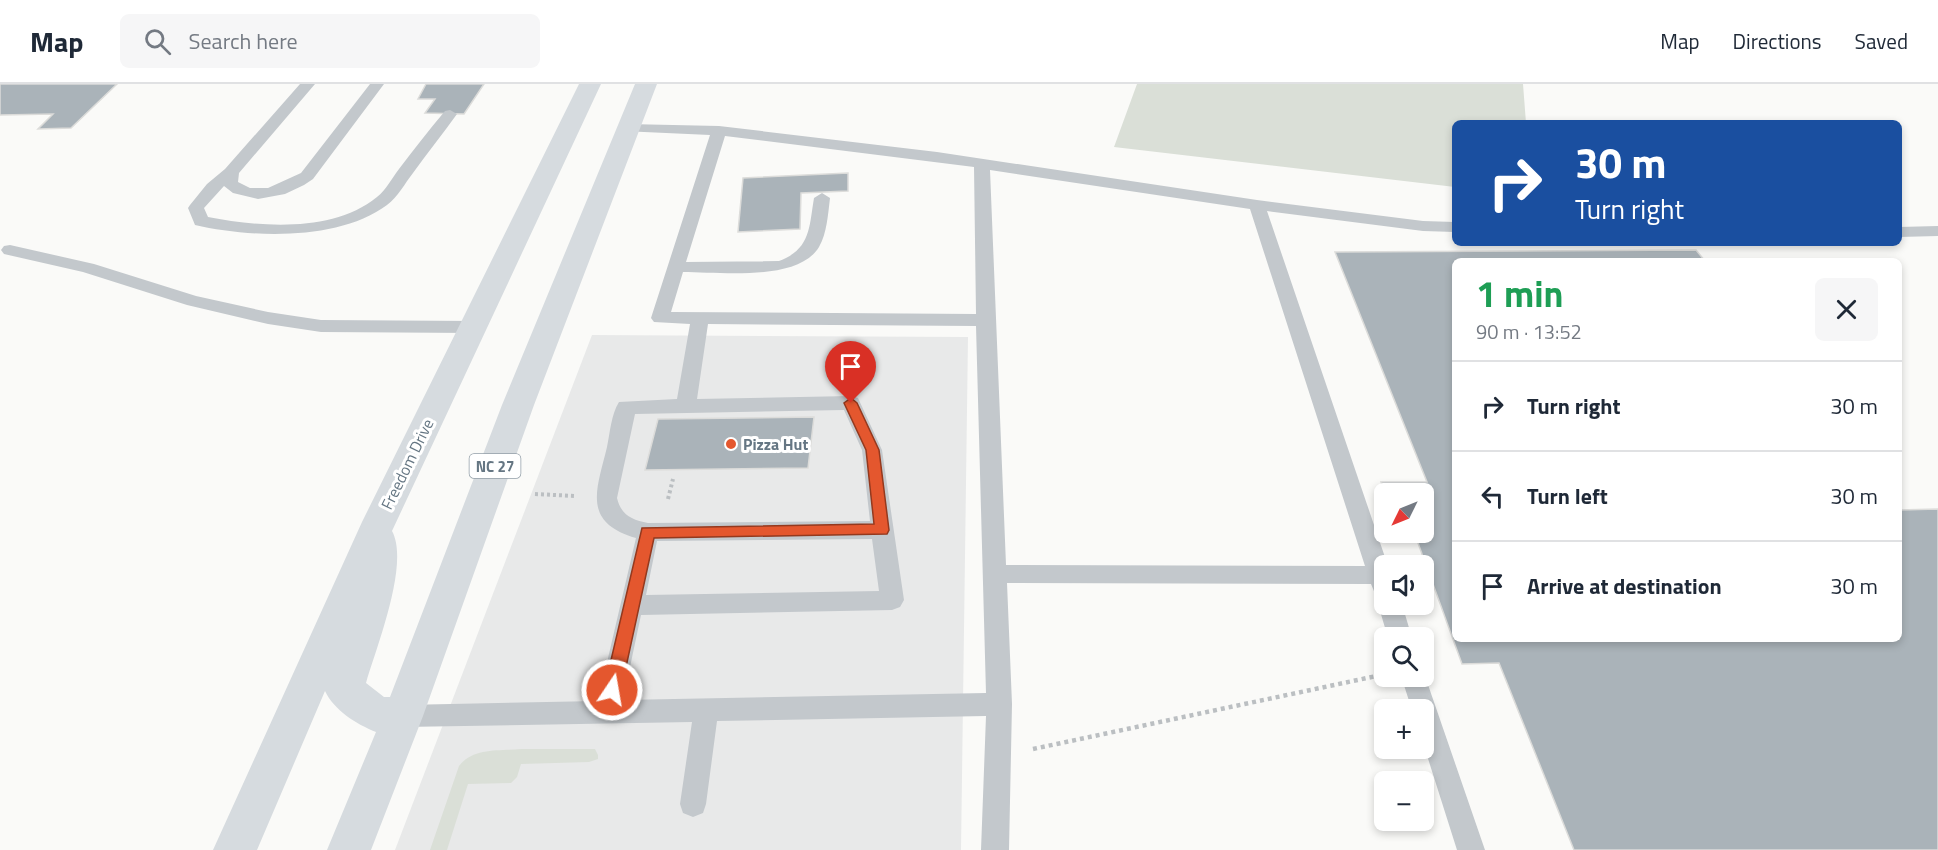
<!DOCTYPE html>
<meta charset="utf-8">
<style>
:root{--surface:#fff;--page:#f6f6f7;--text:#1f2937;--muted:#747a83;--line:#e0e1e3}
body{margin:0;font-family:"Titillium Web",sans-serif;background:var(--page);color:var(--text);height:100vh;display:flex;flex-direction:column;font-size:22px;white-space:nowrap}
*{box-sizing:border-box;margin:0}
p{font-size:20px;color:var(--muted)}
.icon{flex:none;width:33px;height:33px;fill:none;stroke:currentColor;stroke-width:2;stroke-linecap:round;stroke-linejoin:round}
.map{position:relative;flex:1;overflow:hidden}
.panel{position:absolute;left:1452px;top:174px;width:450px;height:384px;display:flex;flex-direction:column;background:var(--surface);border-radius:9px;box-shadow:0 3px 9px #0003}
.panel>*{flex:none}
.guide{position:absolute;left:1452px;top:36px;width:450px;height:126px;border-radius:9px;box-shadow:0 3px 9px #0003;background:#1a4fa0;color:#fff;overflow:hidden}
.needle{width:39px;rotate:227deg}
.tools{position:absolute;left:1374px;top:399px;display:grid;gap:12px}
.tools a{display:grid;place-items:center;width:60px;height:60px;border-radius:9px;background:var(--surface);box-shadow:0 3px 9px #0003;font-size:30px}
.pin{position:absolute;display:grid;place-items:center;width:51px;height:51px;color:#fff;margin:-62px -26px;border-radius:50% 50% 50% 0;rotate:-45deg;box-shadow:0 0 6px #0007}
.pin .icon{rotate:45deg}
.me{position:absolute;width:66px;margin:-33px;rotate:12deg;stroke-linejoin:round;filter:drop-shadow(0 0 4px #0008)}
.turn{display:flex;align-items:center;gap:21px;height:126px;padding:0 24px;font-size:27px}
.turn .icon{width:78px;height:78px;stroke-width:2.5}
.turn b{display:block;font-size:42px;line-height:51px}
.round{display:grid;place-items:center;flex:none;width:63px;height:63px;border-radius:9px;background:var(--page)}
.overview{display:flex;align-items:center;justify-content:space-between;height:102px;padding:0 24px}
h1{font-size:36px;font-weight:700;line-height:45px;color:#1e9e55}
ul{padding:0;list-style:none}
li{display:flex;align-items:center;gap:18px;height:90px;padding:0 24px;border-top:2px solid var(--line)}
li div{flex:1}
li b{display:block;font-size:22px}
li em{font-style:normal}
header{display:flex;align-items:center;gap:36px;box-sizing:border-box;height:84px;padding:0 30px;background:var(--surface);border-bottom:2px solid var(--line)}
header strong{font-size:28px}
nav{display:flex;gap:33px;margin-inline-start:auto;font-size:21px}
.search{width:420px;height:54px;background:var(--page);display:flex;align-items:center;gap:15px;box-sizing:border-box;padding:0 21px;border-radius:9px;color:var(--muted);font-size:22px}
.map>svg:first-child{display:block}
.built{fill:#e8e9e9}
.green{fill:#dadfd7}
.building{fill:#aab3b9;stroke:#dcdcda;stroke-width:1.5}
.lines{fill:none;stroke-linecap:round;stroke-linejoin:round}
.path-far1{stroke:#bbbfc2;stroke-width:4;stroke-dasharray:3 3;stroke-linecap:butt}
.path{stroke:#bbbfc2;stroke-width:4.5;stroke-dasharray:4 4;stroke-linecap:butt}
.service{fill:#c3c8cc;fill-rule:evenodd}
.primary{fill:#d6dbdf;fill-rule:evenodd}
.route{fill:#e4572e;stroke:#94391e;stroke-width:1.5}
.poi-dot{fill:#e4572e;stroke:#fff;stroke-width:2}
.labels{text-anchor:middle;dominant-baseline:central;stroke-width:6;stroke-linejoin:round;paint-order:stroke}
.shield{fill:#fff;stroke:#939fa8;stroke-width:1.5}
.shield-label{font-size:15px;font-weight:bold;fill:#657683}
.poi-label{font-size:16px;font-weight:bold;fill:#657683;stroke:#fff;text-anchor:start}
.street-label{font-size:16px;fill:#657683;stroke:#fff}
</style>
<header>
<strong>Map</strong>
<div class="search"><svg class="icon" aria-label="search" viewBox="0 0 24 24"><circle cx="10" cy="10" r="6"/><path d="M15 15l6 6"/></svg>Search here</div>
<nav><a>Map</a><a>Directions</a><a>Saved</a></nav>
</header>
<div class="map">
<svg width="1938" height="766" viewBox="0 0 1938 766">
<rect width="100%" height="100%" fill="#fafaf8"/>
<!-- built -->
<path class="built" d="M592,251L968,253L961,766H395Z"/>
<!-- green -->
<g class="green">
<path d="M1137,0H1523L1526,39H1455V103L1114,63Z"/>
<path d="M521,665H595L598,671V675L589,678L521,680L517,693L511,699L468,700L447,766H430L459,682C473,663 500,667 521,665Z"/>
</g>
<!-- building -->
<g class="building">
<path d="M0,0H117L71,44L38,45L53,30L0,31Z"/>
<path d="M426,0H484L464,30L425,29L435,15H418Z"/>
<path d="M848,89V107L801,109L800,145L738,148L743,94Z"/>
<path d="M1696,166L1705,177H1455V555H1899V426L1938,425V766H1574L1499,579L1462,580L1414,448H1424V410H1385L1381,398H1427L1335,168Z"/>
<path d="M814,333L808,384L645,386L658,335Z"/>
</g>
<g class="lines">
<!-- path-far1 -->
<g class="path-far1">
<path d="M535,410L575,412"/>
<path d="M668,415L673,395"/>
</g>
<!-- path -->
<path class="path" d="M1033,665L1381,591"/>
<!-- service -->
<g class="service">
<path d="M300,0H315L239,89L238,98L250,104H268L301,89L370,0H384L313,95L304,101L285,110L258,115L233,109L224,102L204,124L208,133C260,143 333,149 377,113C386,106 392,94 399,85C414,65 429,46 445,27L450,26L457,30C443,50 427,69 413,89C405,99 398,113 387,121C339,157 251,154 195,141L188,124L190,121L207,100L225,85Z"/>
<path d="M627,40L719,42L937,68L1257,116L1423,137L1455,138V148L1423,147L1267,127L1388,482H1384V520H1402L1412,554H1388L1378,520L1381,514L1376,512L1371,500L1007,499L1012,620L1009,766H981L986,632L717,637L706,720L703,729L693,733L683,729L680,720L692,638L403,643L394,640L390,632L394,624L403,621L598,617L636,454C581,438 597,405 607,363C610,349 611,331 619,318L677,315L690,240L654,238L651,234L710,51L622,47L620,44L622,41ZM725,52L974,83L976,230L671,228L683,188C720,188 798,198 819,163C827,149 828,130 830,114L822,109L814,114C809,143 811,165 779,177L686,178ZM990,86L1250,125L1365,482L1006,481ZM708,240L976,242L986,609L623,616L641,531L892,526L900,523L904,516L882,366L858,314L851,312L697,315ZM844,326L862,366L870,437L648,439C632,436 621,431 617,414L635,330ZM872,455L879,507L646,511L657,457Z"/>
<path d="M1938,142V152L1899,153V143Z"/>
<path d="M10,161L94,180L196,212L268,228L321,236L473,237L480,239L482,243L480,247L473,249L321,248L268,240L187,221L83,188L4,170L1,166L4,162Z"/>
<path d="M1424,588L1425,592L1485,766H1457L1424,662V626H1412L1401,592H1424Z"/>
</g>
<!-- primary -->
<path class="primary" d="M579,0H601L392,447C410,480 376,564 366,599L384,613H390L502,321L635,0H657L534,321L423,632L371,766H327L376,648C356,640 334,626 325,607L257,766H213L362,438Z"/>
</g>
<!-- route -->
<path class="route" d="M851,314L857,319L879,366L889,446L887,450L654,454L621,606L618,611L612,613L607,611L604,606L642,444L874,440L866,366L844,319Z"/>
<!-- markers -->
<circle class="poi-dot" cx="731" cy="360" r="6"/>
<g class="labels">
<!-- shield labels -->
<rect class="shield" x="469.5" y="370" width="51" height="24" rx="4.5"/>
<g class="shield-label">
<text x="495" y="382">NC 27</text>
</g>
<!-- poi labels -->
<g class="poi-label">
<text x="743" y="360">Pizza Hut</text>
</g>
<!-- street labels -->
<g class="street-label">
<text transform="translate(407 380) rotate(-64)">Freedom Drive</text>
</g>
</g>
</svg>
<div class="tools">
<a><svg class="needle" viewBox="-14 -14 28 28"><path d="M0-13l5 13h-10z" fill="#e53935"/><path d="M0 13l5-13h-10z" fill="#747a83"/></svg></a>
<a><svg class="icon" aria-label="sound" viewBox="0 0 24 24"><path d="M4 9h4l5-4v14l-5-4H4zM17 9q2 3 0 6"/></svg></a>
<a><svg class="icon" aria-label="search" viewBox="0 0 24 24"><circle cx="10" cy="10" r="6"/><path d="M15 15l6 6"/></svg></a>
<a>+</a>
<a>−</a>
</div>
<div class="pin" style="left:851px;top:319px;background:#d93025"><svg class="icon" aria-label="arrive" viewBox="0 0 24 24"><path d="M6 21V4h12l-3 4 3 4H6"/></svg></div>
<svg class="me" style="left:612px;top:606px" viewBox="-20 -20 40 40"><circle r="17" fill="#e4572e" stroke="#fff" stroke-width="3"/><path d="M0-11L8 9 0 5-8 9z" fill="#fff"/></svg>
<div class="guide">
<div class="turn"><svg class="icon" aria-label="right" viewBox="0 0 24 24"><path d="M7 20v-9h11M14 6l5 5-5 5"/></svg><div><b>30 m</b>Turn right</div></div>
</div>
<section class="panel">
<div class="overview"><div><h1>1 min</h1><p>90 m · 13:52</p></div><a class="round"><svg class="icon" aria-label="close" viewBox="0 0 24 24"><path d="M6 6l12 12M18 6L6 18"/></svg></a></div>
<ul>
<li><svg class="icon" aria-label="right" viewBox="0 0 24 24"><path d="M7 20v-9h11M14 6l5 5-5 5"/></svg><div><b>Turn right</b></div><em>30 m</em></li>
<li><svg class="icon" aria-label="left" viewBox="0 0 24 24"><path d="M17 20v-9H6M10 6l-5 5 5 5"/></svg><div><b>Turn left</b></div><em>30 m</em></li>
<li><svg class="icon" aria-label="arrive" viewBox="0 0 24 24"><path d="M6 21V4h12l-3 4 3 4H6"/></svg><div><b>Arrive at destination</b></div><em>30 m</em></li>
</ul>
</section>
</div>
